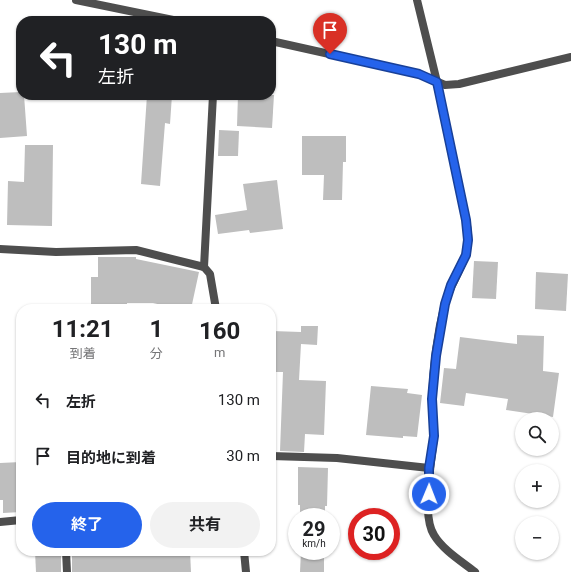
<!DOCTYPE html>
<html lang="ja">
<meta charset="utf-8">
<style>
:root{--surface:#fff;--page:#f2f2f2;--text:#202124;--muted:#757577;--accent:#2563eb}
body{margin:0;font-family:Roboto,"Noto Sans JP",sans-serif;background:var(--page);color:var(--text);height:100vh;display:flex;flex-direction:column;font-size:15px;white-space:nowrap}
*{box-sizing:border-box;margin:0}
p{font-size:13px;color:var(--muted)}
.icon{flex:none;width:22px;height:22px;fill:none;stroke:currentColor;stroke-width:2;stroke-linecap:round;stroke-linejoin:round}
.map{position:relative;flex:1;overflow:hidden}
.panel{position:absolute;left:16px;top:304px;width:260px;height:252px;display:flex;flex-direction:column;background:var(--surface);border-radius:16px;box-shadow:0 1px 3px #0004}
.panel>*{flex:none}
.hud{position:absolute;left:16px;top:16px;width:260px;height:84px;border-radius:16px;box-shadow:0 1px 3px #0004;background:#202124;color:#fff;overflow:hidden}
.buttons{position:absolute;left:515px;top:412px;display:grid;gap:8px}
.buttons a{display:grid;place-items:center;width:44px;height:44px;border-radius:50%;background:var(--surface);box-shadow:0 1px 3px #0004;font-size:20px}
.speed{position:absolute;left:288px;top:508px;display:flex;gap:8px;font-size:20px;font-weight:700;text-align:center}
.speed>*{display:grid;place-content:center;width:52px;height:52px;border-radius:50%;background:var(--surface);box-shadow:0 1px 3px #0004;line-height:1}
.speed small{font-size:10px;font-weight:400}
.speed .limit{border:6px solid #d22;background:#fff;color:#111}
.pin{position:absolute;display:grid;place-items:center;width:34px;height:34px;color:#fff;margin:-41px -17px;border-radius:50% 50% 50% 0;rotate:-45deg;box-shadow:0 0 4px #0007}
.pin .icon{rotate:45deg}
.me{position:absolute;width:44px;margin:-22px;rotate:1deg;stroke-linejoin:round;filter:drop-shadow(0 0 3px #0008)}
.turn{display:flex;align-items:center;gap:14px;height:84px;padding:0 16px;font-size:18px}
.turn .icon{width:52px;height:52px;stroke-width:2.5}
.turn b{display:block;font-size:28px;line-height:34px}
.eta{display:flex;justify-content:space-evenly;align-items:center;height:68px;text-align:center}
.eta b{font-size:24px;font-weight:700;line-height:28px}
.button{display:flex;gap:8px;margin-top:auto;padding:8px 16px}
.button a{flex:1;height:46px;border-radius:24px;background:var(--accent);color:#fff;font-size:16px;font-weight:700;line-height:46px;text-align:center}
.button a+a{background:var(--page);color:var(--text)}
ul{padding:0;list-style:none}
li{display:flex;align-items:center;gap:12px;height:56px;padding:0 16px}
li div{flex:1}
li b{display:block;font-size:15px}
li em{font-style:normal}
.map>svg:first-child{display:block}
.building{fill:#bebebe}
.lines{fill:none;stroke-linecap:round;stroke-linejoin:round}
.street{stroke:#4e4e4e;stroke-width:8}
.route-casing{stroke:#184099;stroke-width:10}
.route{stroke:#2563eb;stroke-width:7}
</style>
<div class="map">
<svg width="571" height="572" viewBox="0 0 571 572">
<rect width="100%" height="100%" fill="#fff"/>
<!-- building -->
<g class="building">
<path d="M21,92V95H24L27,136L0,138V93Z"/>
<path d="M147,95H172L170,124L165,123L160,186L141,184Z"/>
<path d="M238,95H274L272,128L237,126Z"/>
<path d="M219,130L239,131L238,156H218Z"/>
<path d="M302,136H346V162H343L342,200H323L324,175H302Z"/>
<path d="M25,145H53L52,226L7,225L8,181L24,182Z"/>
<path d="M277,180L283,229L250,233L249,230L218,234L215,215L247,210L243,184Z"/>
<path d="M98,257H136V259L199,272L191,309H180L153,303H127V309H91V277H98Z"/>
<path d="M474,261L498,262L496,299L472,298Z"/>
<path d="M536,272L568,274L566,311L535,309Z"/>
<path d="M301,326H318L317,345L301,344L299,380L326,381L324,435L305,434L304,452L280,451L283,372H271L272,331L301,332Z"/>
<path d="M517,335L544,336L543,371L559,373L553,417L506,410L508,399L466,393L464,406L440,403L444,368L456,369L460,337L517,344Z"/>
<path d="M371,386L408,389L407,393L422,395L417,437L403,436V438L366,435Z"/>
<path d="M21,462V512L3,513V500H0V463Z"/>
<path d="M298,467L328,468L327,506H325V517H300V505H298Z"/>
<path d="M35,551H61V572H36Z"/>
<path d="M72,551H190L191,572H72Z"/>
<path d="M301,551H324V572H300Z"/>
</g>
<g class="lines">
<!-- street -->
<g class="street">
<path d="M76,0L178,21"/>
<path d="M417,0L437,82L466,220C467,226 469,234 468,241C467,263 451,282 445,303C437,334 433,368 432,400C432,412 434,424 434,436C432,461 421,515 434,535C443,550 461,561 475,572"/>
<path d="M271,41L419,74L445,85L459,84L571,57"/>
<path d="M0,249L56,252L136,250L204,267L210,274L216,309"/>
<path d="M204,267L213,95"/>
<path d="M271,456L337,458L429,468"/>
<path d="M0,522L21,520"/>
<path d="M66,551L67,572"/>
<path d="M244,551L246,572"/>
</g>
</g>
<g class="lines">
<defs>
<path id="route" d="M330,54L419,74L437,82L466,220L468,240L466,255L451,285L445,304L436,356L432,399L434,436L429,468V494"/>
</defs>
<!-- route casing -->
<use href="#route" class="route-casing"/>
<!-- route -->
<use href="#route" class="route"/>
</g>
</svg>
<div class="buttons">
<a><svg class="icon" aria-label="search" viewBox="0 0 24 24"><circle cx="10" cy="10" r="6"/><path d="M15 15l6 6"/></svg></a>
<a>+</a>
<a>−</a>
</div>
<div class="speed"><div>29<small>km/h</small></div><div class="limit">30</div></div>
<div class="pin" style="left:330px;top:54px;background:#d93025"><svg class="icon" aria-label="arrive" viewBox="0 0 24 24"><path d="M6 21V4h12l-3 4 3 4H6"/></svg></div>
<svg class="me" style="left:429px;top:494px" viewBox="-20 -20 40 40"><circle r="17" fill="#2563eb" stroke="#fff" stroke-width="3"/><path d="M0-11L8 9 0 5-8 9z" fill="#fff"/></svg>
<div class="hud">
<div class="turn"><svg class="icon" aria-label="left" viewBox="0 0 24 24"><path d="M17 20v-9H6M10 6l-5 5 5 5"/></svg><div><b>130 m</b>左折</div></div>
</div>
<section class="panel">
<div class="eta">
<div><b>11:21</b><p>到着</p></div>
<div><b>1</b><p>分</p></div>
<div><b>160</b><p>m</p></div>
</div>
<ul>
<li><svg class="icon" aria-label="left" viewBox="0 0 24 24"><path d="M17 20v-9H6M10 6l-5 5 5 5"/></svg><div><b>左折</b></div><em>130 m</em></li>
<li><svg class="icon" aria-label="arrive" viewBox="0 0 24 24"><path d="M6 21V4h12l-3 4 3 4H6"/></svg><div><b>目的地に到着</b></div><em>30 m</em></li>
</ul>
<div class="button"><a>終了</a><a>共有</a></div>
</section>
</div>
